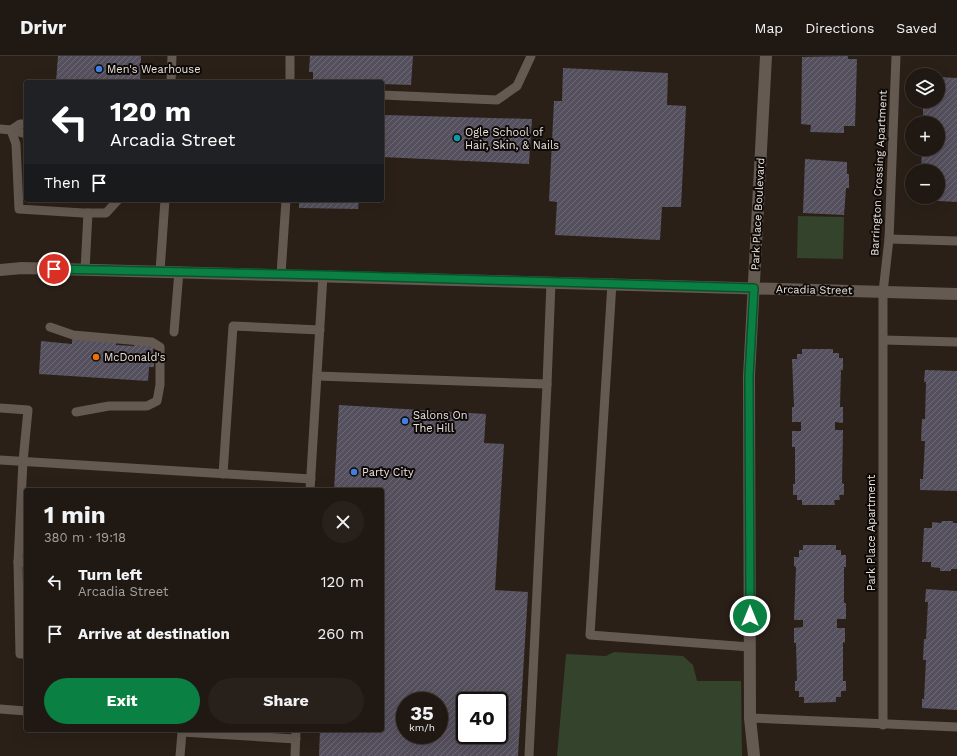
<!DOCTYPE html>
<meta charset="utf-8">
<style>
:root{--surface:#201812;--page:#28211b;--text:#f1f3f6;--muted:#a2a09f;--line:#3d3732;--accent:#0b8043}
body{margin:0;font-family:"Work Sans",sans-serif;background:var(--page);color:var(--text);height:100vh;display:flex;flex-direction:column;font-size:15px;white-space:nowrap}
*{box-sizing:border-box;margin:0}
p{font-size:13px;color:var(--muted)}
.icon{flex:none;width:22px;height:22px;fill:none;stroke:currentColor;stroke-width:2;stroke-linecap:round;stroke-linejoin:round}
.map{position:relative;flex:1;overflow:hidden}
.sheet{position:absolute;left:24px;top:432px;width:360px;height:244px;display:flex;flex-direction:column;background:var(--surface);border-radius:4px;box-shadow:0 4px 16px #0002,0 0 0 1px var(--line)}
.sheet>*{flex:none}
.hud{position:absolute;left:24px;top:24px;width:360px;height:122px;border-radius:4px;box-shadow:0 4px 16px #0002,0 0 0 1px var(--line);background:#202124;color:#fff;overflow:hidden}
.fabs{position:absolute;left:905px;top:12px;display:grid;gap:8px}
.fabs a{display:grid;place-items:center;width:40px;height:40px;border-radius:50%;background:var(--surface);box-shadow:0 4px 16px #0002,0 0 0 1px var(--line);font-size:20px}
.speed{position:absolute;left:396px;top:636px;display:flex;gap:8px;font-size:20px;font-weight:700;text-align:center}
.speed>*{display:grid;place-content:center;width:52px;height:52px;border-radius:50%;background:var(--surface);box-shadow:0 4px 16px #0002,0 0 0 1px var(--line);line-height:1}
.speed small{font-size:10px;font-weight:400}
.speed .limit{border:2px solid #111;border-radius:6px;background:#fff;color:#111}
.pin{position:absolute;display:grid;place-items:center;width:34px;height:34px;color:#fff;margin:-17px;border:2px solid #fff;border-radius:50%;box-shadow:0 1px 4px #0007}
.me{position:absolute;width:44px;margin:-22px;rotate:0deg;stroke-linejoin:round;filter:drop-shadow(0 0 3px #0008)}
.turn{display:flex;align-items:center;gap:14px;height:84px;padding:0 20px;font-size:18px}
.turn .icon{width:52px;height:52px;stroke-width:2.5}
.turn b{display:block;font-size:28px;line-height:34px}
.then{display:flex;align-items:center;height:38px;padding:0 20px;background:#0003;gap:8px;font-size:15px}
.round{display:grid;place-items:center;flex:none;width:42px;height:42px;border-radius:21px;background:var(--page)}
.headline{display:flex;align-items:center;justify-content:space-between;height:68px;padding:0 20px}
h1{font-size:24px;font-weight:700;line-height:30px}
.action{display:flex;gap:8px;margin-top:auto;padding:8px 20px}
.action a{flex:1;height:46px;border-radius:24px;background:var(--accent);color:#fff;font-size:16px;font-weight:700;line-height:46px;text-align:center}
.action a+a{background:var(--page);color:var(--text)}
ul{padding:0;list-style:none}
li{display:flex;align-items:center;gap:12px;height:52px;padding:0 20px}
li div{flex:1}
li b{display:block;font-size:15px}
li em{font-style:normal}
header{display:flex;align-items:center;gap:24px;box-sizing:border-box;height:56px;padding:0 20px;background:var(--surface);border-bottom:1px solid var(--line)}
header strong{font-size:19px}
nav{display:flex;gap:22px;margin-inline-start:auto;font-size:14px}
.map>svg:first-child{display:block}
.green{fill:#33432c}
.building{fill:url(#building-hatch);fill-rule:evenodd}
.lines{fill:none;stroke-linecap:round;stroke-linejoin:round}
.service{stroke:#655a51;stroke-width:9}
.tertiary{stroke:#655a51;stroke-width:12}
.route-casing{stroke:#07532c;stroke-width:10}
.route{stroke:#0b8043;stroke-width:7}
.shop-dot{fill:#3f7fe0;stroke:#0f0a07;stroke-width:1.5}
.culture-dot{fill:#0f9aa8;stroke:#0f0a07;stroke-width:1.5}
.food-dot{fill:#e8710a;stroke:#0f0a07;stroke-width:1.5}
.labels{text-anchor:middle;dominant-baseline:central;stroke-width:4;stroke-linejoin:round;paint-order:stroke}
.poi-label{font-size:11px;fill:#eae3dd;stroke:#0f0a07;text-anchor:start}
.street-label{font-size:11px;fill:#eae3dd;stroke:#0f0a07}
</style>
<header>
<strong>Drivr</strong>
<nav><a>Map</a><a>Directions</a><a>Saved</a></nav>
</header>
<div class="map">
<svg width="957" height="700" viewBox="0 0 957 700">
<defs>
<pattern id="building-hatch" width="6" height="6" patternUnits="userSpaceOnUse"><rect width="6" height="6" fill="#55505d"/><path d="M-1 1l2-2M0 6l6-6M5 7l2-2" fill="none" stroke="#6e6974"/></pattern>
</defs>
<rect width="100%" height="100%" fill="#2a2018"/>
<!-- green -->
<g class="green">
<path d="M798,160L844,161L843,203L797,202Z"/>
<path d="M614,596L683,600L693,609L697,625H741L742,700H557L566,598L606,600Z"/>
</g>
<!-- building -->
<g class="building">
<path d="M58,0H141L140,26H56Z"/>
<path d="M310,0H413L411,29L382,28V26L313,24V16H309Z"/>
<path d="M848,0V3H857L855,70H844V77L810,76L811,69L801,68L802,1Z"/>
<path d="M563,12L668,17L667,49L686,50L681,151H662L660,184L555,179L557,146L549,145L554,45H562Z"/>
<path d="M938,21L957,22V146L920,144V141H938V115H921L922,93H938V67H923V45H938Z"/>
<path d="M384,59L532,63L529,108L382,101Z"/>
<path d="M805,103L847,106V118H849V132H846L844,159L803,157Z"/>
<path d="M299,144H359L358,153L299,152Z"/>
<path d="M72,280L116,283V289L134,290V287L156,290L153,293L154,311H149L148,325L39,318L41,285L72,288Z"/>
<path d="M802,293H833V297H839V302H843V314H841L840,351H843V367L835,366V374H843L842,427L844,428V439H839L840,444H834L835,449H802V444H797V439H793V428H795V391H792V375H801V366H792V351H794L792,303H797V298H802Z"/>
<path d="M925,314L957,315V435L920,434V423H923L925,385H921L922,363H925L926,326H924Z"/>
<path d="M339,349L486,358L484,387L504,388L495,534L528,536L518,700H319L320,674H382V434H334ZM405,645H439V679H405ZM465,645H499V679H465Z"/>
<path d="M942,465H953V467H957V513H951V515H940V512L931,511V506H922L924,472H932V466L941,467Z"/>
<path d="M803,489H836V494H841V499H846V511H844V547H846V563H837V572H845V587L843,586V625H846V635H841V641H836V646L804,647V641H799V635H795V625H797L796,587H794V572L803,571V564H794L796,511L794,510V501H799V494H803Z"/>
<path d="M926,533L957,535V654L922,652V643H924L926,604H923L924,583H926L928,546H925Z"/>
</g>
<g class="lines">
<!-- service -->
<g class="service">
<path d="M290,0V26"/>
<path d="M171,26L172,0"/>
<path d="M382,39L497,44L517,30L531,0"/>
<path d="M0,73L11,74L26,78"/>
<path d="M11,74L16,88L19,153L83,157H106L118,144"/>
<path d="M11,74L20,68H26"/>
<path d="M889,183L957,185"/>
<path d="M85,214L88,157"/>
<path d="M160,215L165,144"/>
<path d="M281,218L286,144"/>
<path d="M612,227L590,579L750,591"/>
<path d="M50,271L73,279L152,286L160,291V329L157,345L147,350H109L76,356"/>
<path d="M174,276L179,215"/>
<path d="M884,284L957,286"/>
<path d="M317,320L547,328L551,226"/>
<path d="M0,352L28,354L23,405L18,506L26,507"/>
<path d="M0,404L311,423"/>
<path d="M223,418L233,270L320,274"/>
<path d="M310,434L323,219"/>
<path d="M18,506L20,598H26"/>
<path d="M0,653L26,655"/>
<path d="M750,662L957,671"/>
<path d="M883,669V236L889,183L896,0"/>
<path d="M181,674L182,676L296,683"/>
<path d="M180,700L182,676"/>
<path d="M295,700L296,674"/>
<path d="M529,700L547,328"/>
</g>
<!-- tertiary -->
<g class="tertiary">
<path d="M0,214L22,212L957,238"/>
<path d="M754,700L750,662L749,320L766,0"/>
</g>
</g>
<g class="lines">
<defs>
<path id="route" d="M54,213L323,219L754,232L749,320L750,560"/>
</defs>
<!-- route casing -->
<use href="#route" class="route-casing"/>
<!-- route -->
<use href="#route" class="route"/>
</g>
<!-- markers -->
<g class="shop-dot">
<circle cx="99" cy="13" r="4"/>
<circle cx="405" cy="365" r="4"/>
<circle cx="354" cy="416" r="4"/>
</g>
<circle class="culture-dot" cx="457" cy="82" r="4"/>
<circle class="food-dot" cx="96" cy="301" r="4"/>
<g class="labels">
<!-- poi labels -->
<g class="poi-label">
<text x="107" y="13">Men's Wearhouse</text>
<text x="465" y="76">Ogle School of<tspan x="465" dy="13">Hair, Skin, &amp; Nails</tspan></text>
<text x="104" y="301">McDonald's</text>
<text x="413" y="359">Salons On<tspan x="413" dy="13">The Hill</tspan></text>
<text x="362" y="416">Party City</text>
</g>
<!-- street labels -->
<g class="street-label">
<text transform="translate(879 117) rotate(-87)">Barrington Crossing Apartment</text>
<text transform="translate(758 158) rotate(-87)">Park Place Boulevard</text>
<text transform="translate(814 234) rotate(1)">Arcadia Street</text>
<text transform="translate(871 477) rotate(-90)">Park Place Apartment</text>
</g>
</g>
</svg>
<div class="fabs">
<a><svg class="icon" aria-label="layers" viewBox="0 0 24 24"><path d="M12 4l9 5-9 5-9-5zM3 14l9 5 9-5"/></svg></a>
<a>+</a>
<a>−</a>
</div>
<div class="speed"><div>35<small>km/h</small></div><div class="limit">40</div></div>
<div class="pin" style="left:54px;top:213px;background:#d93025"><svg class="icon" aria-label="arrive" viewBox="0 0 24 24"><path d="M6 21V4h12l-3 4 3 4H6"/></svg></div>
<svg class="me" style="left:750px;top:560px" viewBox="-20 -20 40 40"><circle r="17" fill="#0b8043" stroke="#fff" stroke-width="3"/><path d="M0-11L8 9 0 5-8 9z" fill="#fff"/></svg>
<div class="hud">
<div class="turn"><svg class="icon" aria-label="left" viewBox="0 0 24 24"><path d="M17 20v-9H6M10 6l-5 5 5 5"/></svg><div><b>120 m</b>Arcadia Street</div></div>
<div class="then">Then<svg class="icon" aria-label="arrive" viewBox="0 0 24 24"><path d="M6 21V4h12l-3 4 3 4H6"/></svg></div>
</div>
<section class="sheet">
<div class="headline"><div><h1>1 min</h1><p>380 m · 19:18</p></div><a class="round"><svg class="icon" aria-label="close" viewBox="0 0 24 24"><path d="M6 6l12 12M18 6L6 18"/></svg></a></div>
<ul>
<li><svg class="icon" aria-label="left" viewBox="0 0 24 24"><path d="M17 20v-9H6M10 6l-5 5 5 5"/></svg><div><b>Turn left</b><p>Arcadia Street</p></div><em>120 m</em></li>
<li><svg class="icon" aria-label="arrive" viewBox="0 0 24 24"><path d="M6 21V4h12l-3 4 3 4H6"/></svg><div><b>Arrive at destination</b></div><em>260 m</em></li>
</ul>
<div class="action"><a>Exit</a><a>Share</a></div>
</section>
</div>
